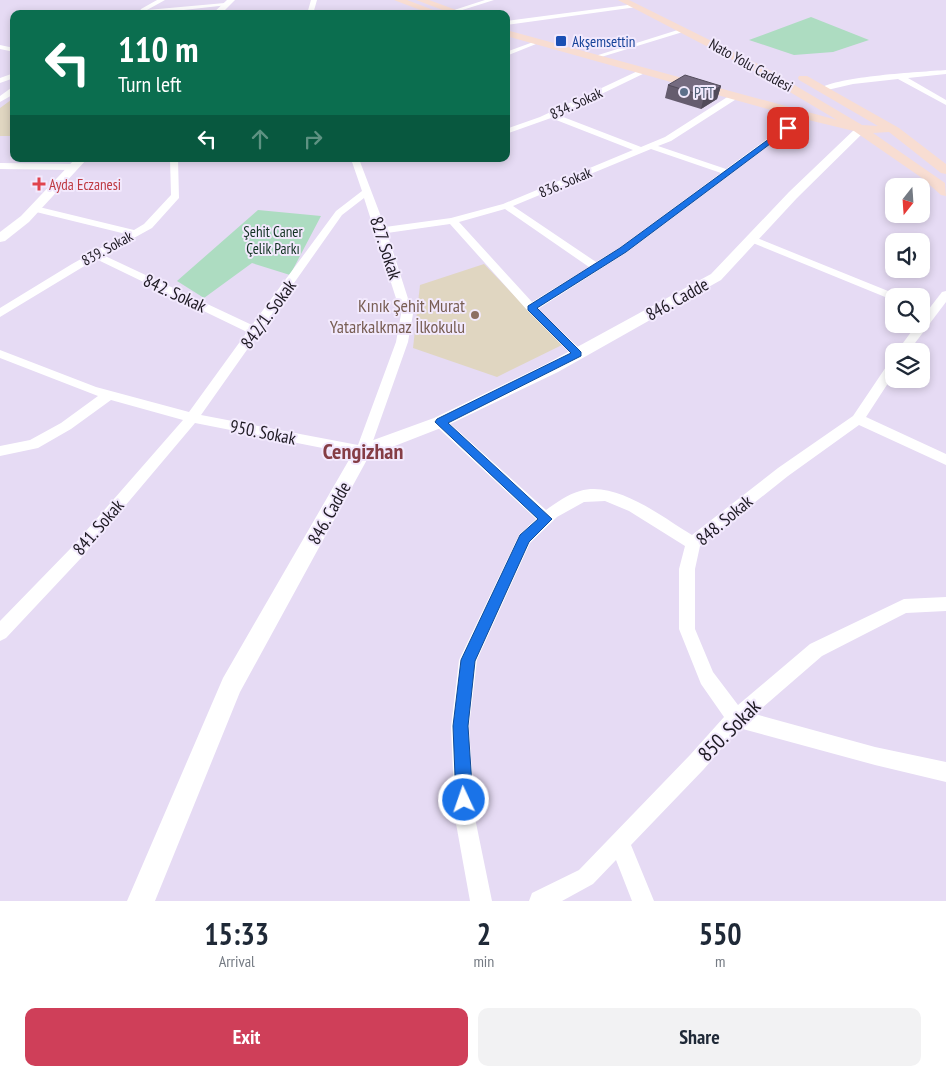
<!DOCTYPE html>
<meta charset="utf-8">
<style>
:root{--surface:#fff;--page:#f2f2f3;--text:#1f2937;--muted:#747a83;--accent:#cf3f59}
body{margin:0;font-family:"PT Sans Narrow",sans-serif;background:var(--page);color:var(--text);height:100vh;display:flex;flex-direction:column;font-size:19px;white-space:nowrap}
*{box-sizing:border-box;margin:0}
p{font-size:16px;color:var(--muted)}
.icon{flex:none;width:28px;height:28px;fill:none;stroke:currentColor;stroke-width:2;stroke-linecap:round;stroke-linejoin:round}
.map{position:relative;height:901px;overflow:hidden}
.details{display:flex;flex-direction:column;background:var(--surface);flex:1}
.details>*{flex:none}
.guide{position:absolute;left:10px;top:10px;width:500px;height:152px;border-radius:10px;box-shadow:0 2px 8px #0003;background:#0b6e4f;color:#fff;overflow:hidden}
.needle{width:32px;rotate:197deg}
.buttons{position:absolute;left:885px;top:178px;display:grid;gap:10px}
.buttons a{display:grid;place-items:center;width:45px;height:45px;border-radius:10px;background:var(--surface);box-shadow:0 2px 8px #0003;font-size:25px}
.pin{position:absolute;display:grid;place-items:center;width:42px;height:42px;color:#fff;margin:-21px;border-radius:10px;box-shadow:0 2px 8px #0006}
.me{position:absolute;width:55px;margin:-28px;rotate:357deg;stroke-linejoin:round;filter:drop-shadow(0 0 4px #0008)}
.turn{display:flex;align-items:center;gap:18px;height:105px;padding:0 25px;font-size:22px}
.turn .icon{width:65px;height:65px;stroke-width:2.5}
.turn b{display:block;font-size:35px;line-height:42px}
.lanes{display:flex;align-items:center;height:48px;padding:0 25px;background:#0003;justify-content:center;gap:25px;direction:ltr}
.lanes .off{opacity:.35}
.eta{display:flex;justify-content:space-evenly;align-items:center;height:85px;text-align:center}
.eta b{font-size:30px;font-weight:700;line-height:35px}
.button{display:flex;gap:10px;margin-top:auto;padding:10px 25px}
.button a{flex:1;height:58px;border-radius:10px;background:var(--accent);color:#fff;font-size:20px;font-weight:700;line-height:58px;text-align:center}
.button a+a{background:var(--page);color:var(--text)}
.map>svg:first-child{display:block}
.education{fill:#e0d6c1}
.green{fill:#addcc1}
.lines{fill:none;stroke-linecap:round;stroke-linejoin:round}
.minor{fill:#fff;fill-rule:evenodd}
.tertiary{fill:#fff;fill-rule:evenodd}
.secondary{fill:#f8ddd2;fill-rule:evenodd}
.wall{fill:#655c6e}
.shaded-wall{fill:#524b5a}
.building{fill:#756b80;stroke:#524b5a}
.route{fill:#1a73e8;stroke:#114b97}
.transit-dot{fill:#1a4fb4;stroke:#f2e9fd;stroke-width:2}
.service-dot{fill:#5c6f8a;stroke:#f2e9fd;stroke-width:2}
.health-dot{fill:#e0444e;stroke:#f2e9fd;stroke-width:2}
.education-dot{fill:#8d6e63;stroke:#f2e9fd;stroke-width:2}
.labels{text-anchor:middle;dominant-baseline:central;stroke-width:4;stroke-linejoin:round;paint-order:stroke}
.far-transit-label{font-size:15px;fill:#164399;stroke:#f2e9fd;text-anchor:start}
.far-street-label{font-size:15px;fill:#1e1a23;stroke:#f2e9fd}
.far-service-label{font-size:15px;fill:#4e5e75;stroke:#f2e9fd;text-anchor:start}
.far-health-label{font-size:15px;fill:#be3a42;stroke:#f2e9fd;text-anchor:start}
.far-park-label{font-size:15px;fill:#113121;stroke:#f2e9fd}
.street-label{font-size:18px;fill:#1e1a23;stroke:#f2e9fd}
.education-label{font-size:18px;fill:#785e54;stroke:#f2e9fd;text-anchor:end}
.near-street-label{font-size:21px;fill:#1e1a23;stroke:#f2e9fd}
.district-label{font-size:22px;font-weight:bold;fill:#853d45;stroke:#f2e9fd}
</style>
<div class="map">
<svg width="946" height="901" viewBox="0 0 946 901">
<rect width="100%" height="100%" fill="#e6dbf4"/>
<!-- education -->
<g class="education">
<path d="M11,100H14V136H0V108Z"/>
<path d="M484,264L562,345L497,377L413,348L420,285Z"/>
</g>
<!-- green -->
<g class="green">
<path d="M811,17L869,40L833,52L794,55L749,40Z"/>
<path d="M258,210L321,216L290,275L252,263L204,298L177,281Z"/>
</g>
<g class="lines">
<!-- minor -->
<g class="minor">
<path d="M157,0H165L147,10L225,3L228,5L148,14L133,13L140,11L141,9Z"/>
<path d="M311,0H317L313,14H307Z"/>
<path d="M485,0H494L456,12L451,11Z"/>
<path d="M635,4L637,7L506,25V21Z"/>
<path d="M684,28L686,29V31L598,58L592,57Z"/>
<path d="M536,41L541,42L506,56V52Z"/>
<path d="M0,45L14,48V52L0,49Z"/>
<path d="M642,69L649,71L558,115L641,147L665,137L732,94H738V98L671,141L658,146L726,169L801,114L808,116L627,252L538,309L582,351L584,354L582,357H574L527,310L450,224L387,233L413,314L408,342L368,455L363,456L195,423L82,557L6,638L0,641V621L72,547L183,420L111,400L71,429L38,448L0,456V446L30,440L61,423L98,396L0,358V350L96,387L189,412L247,332L96,259L0,317V308L72,264L126,234L32,211V207L35,206L134,230L144,224L171,195L170,159H178L179,198L152,228L103,255L252,325L336,211L362,191L351,159H359L385,227L451,218L503,204L633,150L551,118L506,134V129L540,117ZM651,149L721,173L619,248L596,262L513,206ZM364,198L401,314L396,342L358,445L201,415L342,215ZM505,209L589,267L532,302L459,222Z"/>
<path d="M946,70V74L908,78L946,100V105L898,79L853,84L823,91L819,89C838,76 920,72 946,70Z"/>
<path d="M14,73V78L0,83V78Z"/>
<path d="M11,88H14V94L0,102V96Z"/>
<path d="M0,163L73,164L77,167L73,170L0,169Z"/>
<path d="M752,236L898,295L899,296H894V300L890,299L748,241L747,239Z"/>
<path d="M946,291V302L909,351H897L917,324H921V319L942,292Z"/>
<path d="M894,360V374L866,417L946,454V465L859,425L788,476L700,546L695,569V629L713,672L738,705L810,644L904,599L946,597V611L906,613L822,656L755,714L875,747L946,762V782L875,765L739,728L704,769L631,845L654,901H632L616,860L593,884L562,901H529L532,893L579,870L690,755L724,717L701,684L679,629V569L685,546L629,511L605,501L584,502L557,517L530,543L477,660L469,727L475,818L492,901H470L455,818L451,727L459,660L519,535L536,519L435,425L433,422L435,419H445L546,510C556,503 568,494 580,491C616,480 662,517 692,535L778,468L853,416L890,361Z"/>
</g>
<!-- tertiary -->
<g class="tertiary">
<path d="M227,0H235L221,14H212Z"/>
<path d="M861,126L866,129L865,131L797,198L721,280L558,372L446,426L369,456L240,692L155,901H127L223,678L357,446L434,418L546,364L711,274L789,192L857,127Z"/>
<path d="M75,159H87L29,222L5,241L0,242V232L21,216Z"/>
</g>
<!-- secondary -->
<g class="secondary">
<path d="M394,0H407L436,11L434,13H428Z"/>
<path d="M416,0H429L467,14H453Z"/>
<path d="M618,0H629L764,67L862,125L878,126L799,80L798,78L799,76H807L899,128L946,164V174L941,173L889,132L873,133L945,183L946,196L941,195L922,178L854,131L800,118L506,36V30L837,120L756,72Z"/>
</g>
</g>
<!-- wall -->
<path class="wall" d="M668,85L721,86L717,99L701,109L665,98Z"/>
<!-- shaded-wall -->
<path class="shaded-wall" d="M721,86L717,99L701,109L704,96Z"/>
<!-- building -->
<path class="building" d="M685,75L721,86L704,96L668,85Z"/>
<!-- route -->
<path class="route" d="M788,125L790,126V129L626,252L537,308L581,352V356L448,423L552,519L529,542L475,661L468,726L473,800L470,805L464,808L459,805L456,800L453,726L461,660L520,535L538,519L435,422L437,419L571,353L528,310V306L620,248Z"/>
<!-- markers -->
<rect class="transit-dot" x="555" y="35" width="12" height="12" rx="2.5"/>
<circle class="service-dot" cx="684" cy="92" r="5"/>
<path class="health-dot" d="M36.5 176.5h5v5h5v5h-5v5h-5v-5h-5v-5h5z"/>
<circle class="education-dot" cx="475" cy="315" r="5"/>
<g class="labels">
<!-- far-transit labels -->
<g class="far-transit-label">
<text x="572" y="41">Akşemsettin</text>
</g>
<!-- far-street labels -->
<g class="far-street-label">
<text transform="translate(751 65) rotate(29)">Nato Yolu Caddesi</text>
<text transform="translate(576 103) rotate(-25)">834. Sokak</text>
<text transform="translate(565 182) rotate(-23)">836. Sokak</text>
<text transform="translate(107 248) rotate(-29)">839. Sokak</text>
</g>
<!-- far-service labels -->
<g class="far-service-label">
<text x="694" y="92">PTT</text>
</g>
<!-- far-health labels -->
<g class="far-health-label">
<text x="49" y="184">Ayda Eczanesi</text>
</g>
<!-- far-park labels -->
<g class="far-park-label">
<text x="273" y="231">Şehit Caner<tspan x="273" dy="17">Çelik Parkı</tspan></text>
</g>
<!-- street labels -->
<g class="street-label">
<text transform="translate(386 248) rotate(72)">827. Sokak</text>
<text transform="translate(175 293) rotate(25)">842. Sokak</text>
<text transform="translate(677 299) rotate(-29)">846. Cadde</text>
<text transform="translate(268 314) rotate(-54)">842/1. Sokak</text>
<text transform="translate(263 432) rotate(11)">950. Sokak</text>
<text transform="translate(329 513) rotate(-61)">846. Cadde</text>
<text transform="translate(724 520) rotate(-40)">848. Sokak</text>
<text transform="translate(98 527) rotate(-49)">841. Sokak</text>
</g>
<!-- education labels -->
<g class="education-label">
<text x="465" y="305">Kınık Şehit Murat<tspan x="465" dy="21">Yatarkalkmaz İlkokulu</tspan></text>
</g>
<!-- near-street labels -->
<g class="near-street-label">
<text transform="translate(729 730) rotate(-45)">850. Sokak</text>
</g>
<!-- district labels -->
<g class="district-label">
<text x="363" y="451">Cengizhan</text>
</g>
</g>
</svg>
<div class="buttons">
<a><svg class="needle" viewBox="-14 -14 28 28"><path d="M0-13l5 13h-10z" fill="#e53935"/><path d="M0 13l5-13h-10z" fill="#747a83"/></svg></a>
<a><svg class="icon" aria-label="sound" viewBox="0 0 24 24"><path d="M4 9h4l5-4v14l-5-4H4zM17 9q2 3 0 6"/></svg></a>
<a><svg class="icon" aria-label="search" viewBox="0 0 24 24"><circle cx="10" cy="10" r="6"/><path d="M15 15l6 6"/></svg></a>
<a><svg class="icon" aria-label="layers" viewBox="0 0 24 24"><path d="M12 4l9 5-9 5-9-5zM3 14l9 5 9-5"/></svg></a>
</div>
<div class="pin" style="left:788px;top:128px;background:#d93025"><svg class="icon" aria-label="arrive" viewBox="0 0 24 24"><path d="M6 21V4h12l-3 4 3 4H6"/></svg></div>
<svg class="me" style="left:464px;top:800px" viewBox="-20 -20 40 40"><circle r="17" fill="#1a73e8" stroke="#fff" stroke-width="3"/><path d="M0-11L8 9 0 5-8 9z" fill="#fff"/></svg>
<div class="guide">
<div class="turn"><svg class="icon" aria-label="left" viewBox="0 0 24 24"><path d="M17 20v-9H6M10 6l-5 5 5 5"/></svg><div><b>110 m</b>Turn left</div></div>
<div class="lanes"><svg class="icon" aria-label="left" viewBox="0 0 24 24"><path d="M17 20v-9H6M10 6l-5 5 5 5"/></svg><svg class="icon off" aria-label="ahead" viewBox="0 0 24 24"><path d="M12 20V5M6 11l6-6 6 6"/></svg><svg class="icon off" aria-label="right" viewBox="0 0 24 24"><path d="M7 20v-9h11M14 6l5 5-5 5"/></svg></div>
</div>
</div>
<section class="details">
<div class="eta">
<div><b>15:33</b><p>Arrival</p></div>
<div><b>2</b><p>min</p></div>
<div><b>550</b><p>m</p></div>
</div>
<div class="button"><a>Exit</a><a>Share</a></div>
</section>
